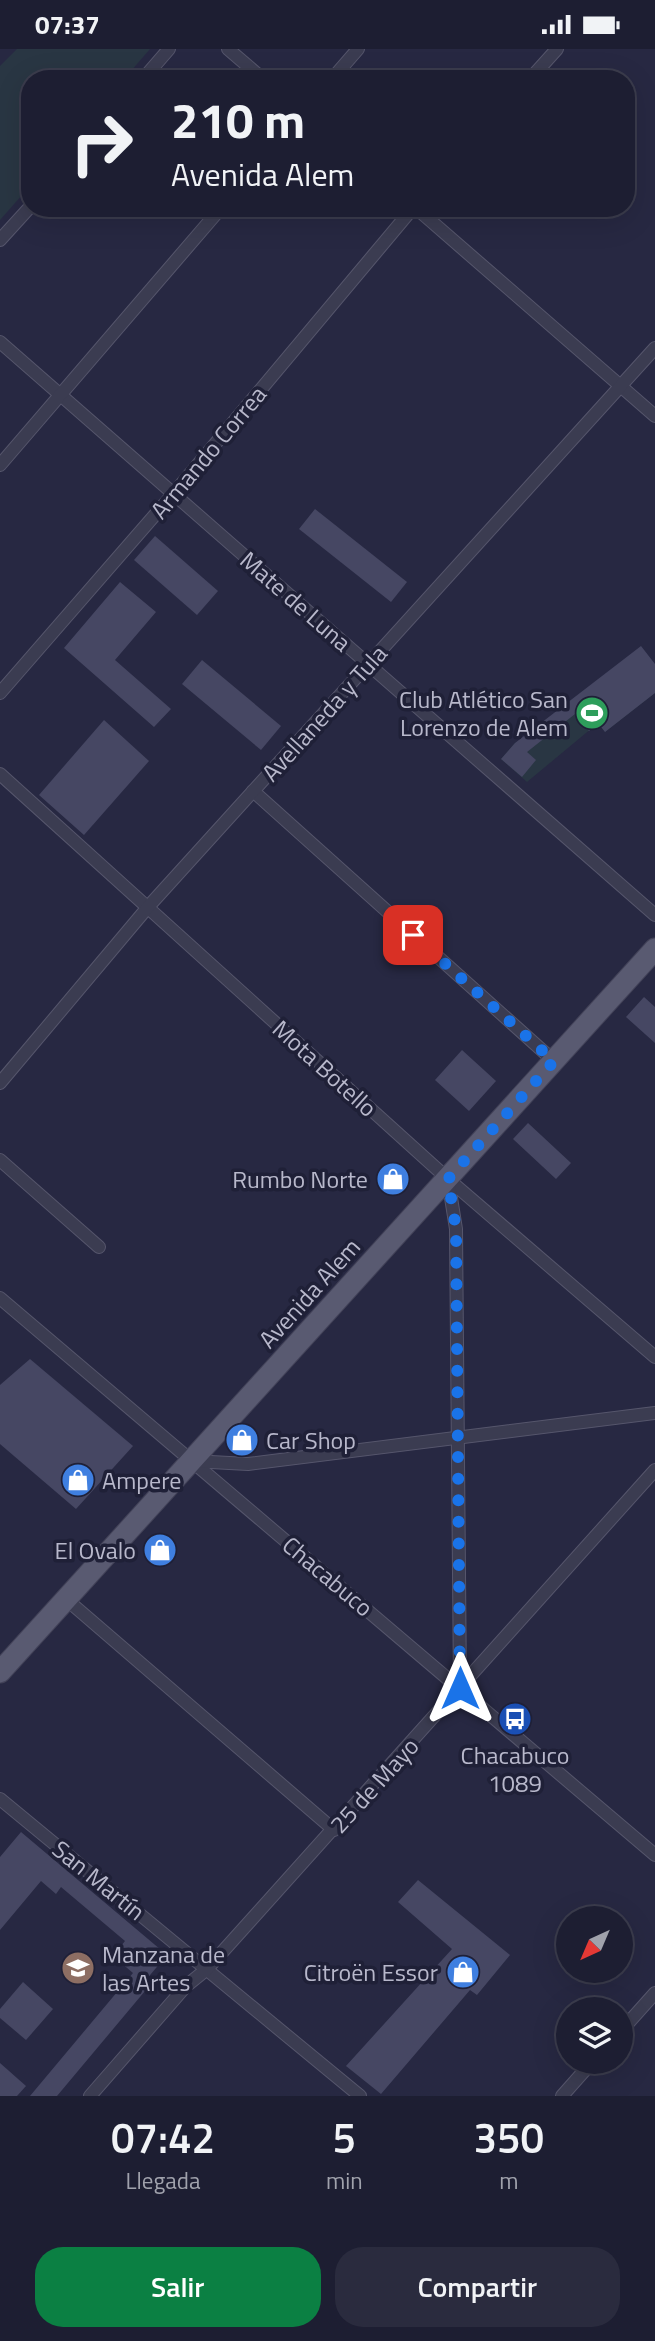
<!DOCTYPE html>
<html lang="es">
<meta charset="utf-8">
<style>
:root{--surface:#1d1e32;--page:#2a2b3e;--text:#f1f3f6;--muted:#a0a2ac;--line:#3b3c4d;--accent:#0b8043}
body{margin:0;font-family:"Titillium Web",sans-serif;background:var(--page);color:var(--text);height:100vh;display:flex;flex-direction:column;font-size:26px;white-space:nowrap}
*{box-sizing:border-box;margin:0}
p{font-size:23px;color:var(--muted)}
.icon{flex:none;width:38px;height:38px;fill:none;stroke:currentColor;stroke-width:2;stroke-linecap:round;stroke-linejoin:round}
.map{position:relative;height:2047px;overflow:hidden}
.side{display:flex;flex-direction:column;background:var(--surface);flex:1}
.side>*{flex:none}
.hud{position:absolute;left:21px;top:21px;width:614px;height:147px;border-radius:28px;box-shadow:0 7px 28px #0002,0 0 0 2px var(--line);background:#1d1e32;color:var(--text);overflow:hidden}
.needle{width:46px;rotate:224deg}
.buttons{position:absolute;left:556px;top:1857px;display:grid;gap:14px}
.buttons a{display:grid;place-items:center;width:77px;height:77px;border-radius:50%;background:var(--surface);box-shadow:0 7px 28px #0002,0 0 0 2px var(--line);font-size:35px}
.pin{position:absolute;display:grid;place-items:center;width:60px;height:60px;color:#fff;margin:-30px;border-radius:14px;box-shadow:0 4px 10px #0006}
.me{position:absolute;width:77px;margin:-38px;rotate:0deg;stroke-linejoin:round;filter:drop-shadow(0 0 5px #0008)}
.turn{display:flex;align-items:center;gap:24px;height:147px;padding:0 35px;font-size:32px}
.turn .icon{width:91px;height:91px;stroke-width:2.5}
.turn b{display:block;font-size:49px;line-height:60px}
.eta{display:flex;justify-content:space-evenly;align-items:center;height:119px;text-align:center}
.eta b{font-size:42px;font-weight:600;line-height:49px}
.cta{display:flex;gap:14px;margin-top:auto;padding:14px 35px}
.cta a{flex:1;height:80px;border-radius:28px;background:var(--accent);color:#fff;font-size:28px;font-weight:600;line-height:80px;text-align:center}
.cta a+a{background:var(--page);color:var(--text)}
.status{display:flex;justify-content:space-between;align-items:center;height:49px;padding:0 35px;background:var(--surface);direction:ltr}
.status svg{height:19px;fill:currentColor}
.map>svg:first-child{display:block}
.green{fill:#293643}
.building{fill:#464763}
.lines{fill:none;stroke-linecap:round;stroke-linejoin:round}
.street-casing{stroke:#56566c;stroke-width:14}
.primary-casing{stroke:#424258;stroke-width:23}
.street{stroke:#3b3c51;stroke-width:12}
.primary{stroke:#595a71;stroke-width:21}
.route{stroke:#1a73e8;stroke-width:12;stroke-dasharray:0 21.6}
.labels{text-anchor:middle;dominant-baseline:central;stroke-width:7;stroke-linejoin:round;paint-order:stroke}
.street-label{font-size:24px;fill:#b8b8cb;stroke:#1f2037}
.poi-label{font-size:24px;fill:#b8b8cb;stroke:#1f2037;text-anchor:end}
</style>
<div class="status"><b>07:37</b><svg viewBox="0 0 49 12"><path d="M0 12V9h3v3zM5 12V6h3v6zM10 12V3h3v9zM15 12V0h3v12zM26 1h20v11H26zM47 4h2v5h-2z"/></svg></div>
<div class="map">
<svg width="655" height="2047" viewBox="0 0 655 2047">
<rect width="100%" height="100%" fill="#272842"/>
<!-- green -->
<g class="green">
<path d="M17,0H150L124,30H30V137L0,171V17Z"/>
<path d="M655,615V644L605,683L598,674L527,733L501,710L515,694Z"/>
</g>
<!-- building -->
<g class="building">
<path d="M315,460L407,533L391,553L299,480Z"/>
<path d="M155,487L218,542L197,566L134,511Z"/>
<path d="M120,533L156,563L115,611L171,660L154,678L64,599Z"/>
<path d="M641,597L655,615V644L605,683L598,674L589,682L575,665L527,703L536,711L522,728L501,710L515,694Z"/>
<path d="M202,611L281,677L261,701L182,635Z"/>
<path d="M104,671L149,712L84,786L39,746Z"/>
<path d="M644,948L655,958V994L626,968Z"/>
<path d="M462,1001L496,1032L469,1062L435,1031Z"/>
<path d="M528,1074L571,1114L556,1130L513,1090Z"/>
<path d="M30,1310L133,1397L76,1460L0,1395V1336Z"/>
<path d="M21,1783L167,1906L145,1932L150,1936L57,2047H30L133,1924L113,1907L125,1892L61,1838L56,1845L41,1832L0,1881V1808Z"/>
<path d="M418,1831L510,1906L477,1946L470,1941L381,2045L346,2017L452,1900L398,1853Z"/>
<path d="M23,1933L53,1960L26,1991L0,1969V1960Z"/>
<path d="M0,2014L26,2037L17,2047H0Z"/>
</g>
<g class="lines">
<defs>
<g id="street">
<path d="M228,0L263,30"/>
<path d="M143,30L169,0"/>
<path d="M332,30L358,0"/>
<path d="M530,30L557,0"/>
<path d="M416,159L655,367"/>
<path d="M0,191L30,158"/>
<path d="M0,293L655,866"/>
<path d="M0,416L221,159"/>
<path d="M0,644L174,444L413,159"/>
<path d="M0,725L448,1130L655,1308"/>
<path d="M253,742L554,1012"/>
<path d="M0,1034L148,858L655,299"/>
<path d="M0,1111L99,1198"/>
<path d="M448,1130L456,1180L460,1639"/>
<path d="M0,1249L655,1806"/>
<path d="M192,1412L248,1415L655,1364"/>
<path d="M66,1550L334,1781"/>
<path d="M0,1750L360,2047"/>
<path d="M621,1982L655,1944"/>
<path d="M90,2047L186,1937L207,1920L655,1421"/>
<path d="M562,2047L593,2012"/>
</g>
<path id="primary" d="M0,1623L655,900"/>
</defs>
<!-- street casing -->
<use href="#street" class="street-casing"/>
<!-- primary casing -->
<use href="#primary" class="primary-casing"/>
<!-- street -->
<use href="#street" class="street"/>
<!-- primary -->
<use href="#primary" class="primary"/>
</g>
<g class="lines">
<!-- route -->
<path class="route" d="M413,886L554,1012L448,1130L456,1180L460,1639"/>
</g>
<!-- icons -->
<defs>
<symbol id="stadium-disc" viewBox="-11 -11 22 22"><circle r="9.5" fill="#2e9e5b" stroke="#1f2037"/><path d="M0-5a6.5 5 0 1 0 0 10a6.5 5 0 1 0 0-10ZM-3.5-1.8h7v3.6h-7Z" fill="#fff"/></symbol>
<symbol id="shop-disc" viewBox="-11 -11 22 22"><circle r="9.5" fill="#3f7fe0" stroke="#1f2037"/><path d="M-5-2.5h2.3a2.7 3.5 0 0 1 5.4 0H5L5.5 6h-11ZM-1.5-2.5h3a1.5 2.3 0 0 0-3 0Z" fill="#fff"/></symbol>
<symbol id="bus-disc" viewBox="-11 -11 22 22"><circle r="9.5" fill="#1a4fb4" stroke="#1f2037"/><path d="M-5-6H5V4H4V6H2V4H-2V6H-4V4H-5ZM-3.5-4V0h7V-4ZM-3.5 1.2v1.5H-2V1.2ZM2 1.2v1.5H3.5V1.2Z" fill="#fff"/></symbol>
<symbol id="university-disc" viewBox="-11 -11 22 22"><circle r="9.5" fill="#8d6e63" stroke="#1f2037"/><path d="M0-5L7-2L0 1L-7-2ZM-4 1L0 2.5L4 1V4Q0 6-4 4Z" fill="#fff"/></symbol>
</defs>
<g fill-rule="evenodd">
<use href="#stadium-disc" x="573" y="645" width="38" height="38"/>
<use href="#shop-disc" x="374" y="1111" width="38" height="38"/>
<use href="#shop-disc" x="223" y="1372" width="38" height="38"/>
<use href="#shop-disc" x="59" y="1412" width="38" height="38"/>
<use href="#shop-disc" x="141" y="1482" width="38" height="38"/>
<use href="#bus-disc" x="496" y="1651" width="38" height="38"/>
<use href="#university-disc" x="59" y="1900" width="38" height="38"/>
<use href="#shop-disc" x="444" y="1904" width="38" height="38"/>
</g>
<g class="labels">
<!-- street labels -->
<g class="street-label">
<text transform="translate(208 403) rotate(-50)">Armando Correa</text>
<text transform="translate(296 552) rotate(41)">Mate de Luna</text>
<text transform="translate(324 664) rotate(-48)">Avellaneda y Tula</text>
<text transform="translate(325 1019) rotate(42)">Mota Botello</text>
<text transform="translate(309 1244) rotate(-48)">Avenida Alem</text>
<text transform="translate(328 1527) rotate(40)">Chacabuco</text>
<text transform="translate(374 1736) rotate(-48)">25 de Mayo</text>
<text transform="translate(99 1831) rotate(39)">San Martín</text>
</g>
<!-- poi labels -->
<g class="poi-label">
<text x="568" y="650">Club Atlético San<tspan x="568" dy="28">Lorenzo de Alem</tspan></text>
<text x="368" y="1130">Rumbo Norte</text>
<text x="266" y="1391" text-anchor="start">Car Shop</text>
<text x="102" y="1431" text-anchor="start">Ampere</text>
<text x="136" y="1501">El Ovalo</text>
<text x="515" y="1706" text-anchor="middle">Chacabuco<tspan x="515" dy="28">1089</tspan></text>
<text x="102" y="1905" text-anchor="start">Manzana de<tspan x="102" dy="28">las Artes</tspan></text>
<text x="438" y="1923">Citroën Essor</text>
</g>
</g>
</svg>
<div class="buttons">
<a><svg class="needle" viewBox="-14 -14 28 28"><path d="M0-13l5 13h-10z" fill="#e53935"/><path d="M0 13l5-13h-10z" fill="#a0a2ac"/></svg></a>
<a><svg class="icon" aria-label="layers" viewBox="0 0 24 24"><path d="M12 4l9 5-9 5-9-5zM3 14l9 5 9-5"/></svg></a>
</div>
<div class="pin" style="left:413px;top:886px;background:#d93025"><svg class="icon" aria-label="arrive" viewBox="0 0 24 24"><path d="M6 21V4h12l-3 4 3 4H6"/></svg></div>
<svg class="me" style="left:460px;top:1639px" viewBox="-20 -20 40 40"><path d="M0-17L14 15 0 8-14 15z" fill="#1a73e8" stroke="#fff" stroke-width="4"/></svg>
<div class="hud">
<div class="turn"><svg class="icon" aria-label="right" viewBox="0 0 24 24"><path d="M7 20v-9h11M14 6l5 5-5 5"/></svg><div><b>210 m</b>Avenida Alem</div></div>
</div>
</div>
<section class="side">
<div class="eta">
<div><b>07:42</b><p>Llegada</p></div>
<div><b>5</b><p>min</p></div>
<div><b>350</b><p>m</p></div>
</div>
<div class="cta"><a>Salir</a><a>Compartir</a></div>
</section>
